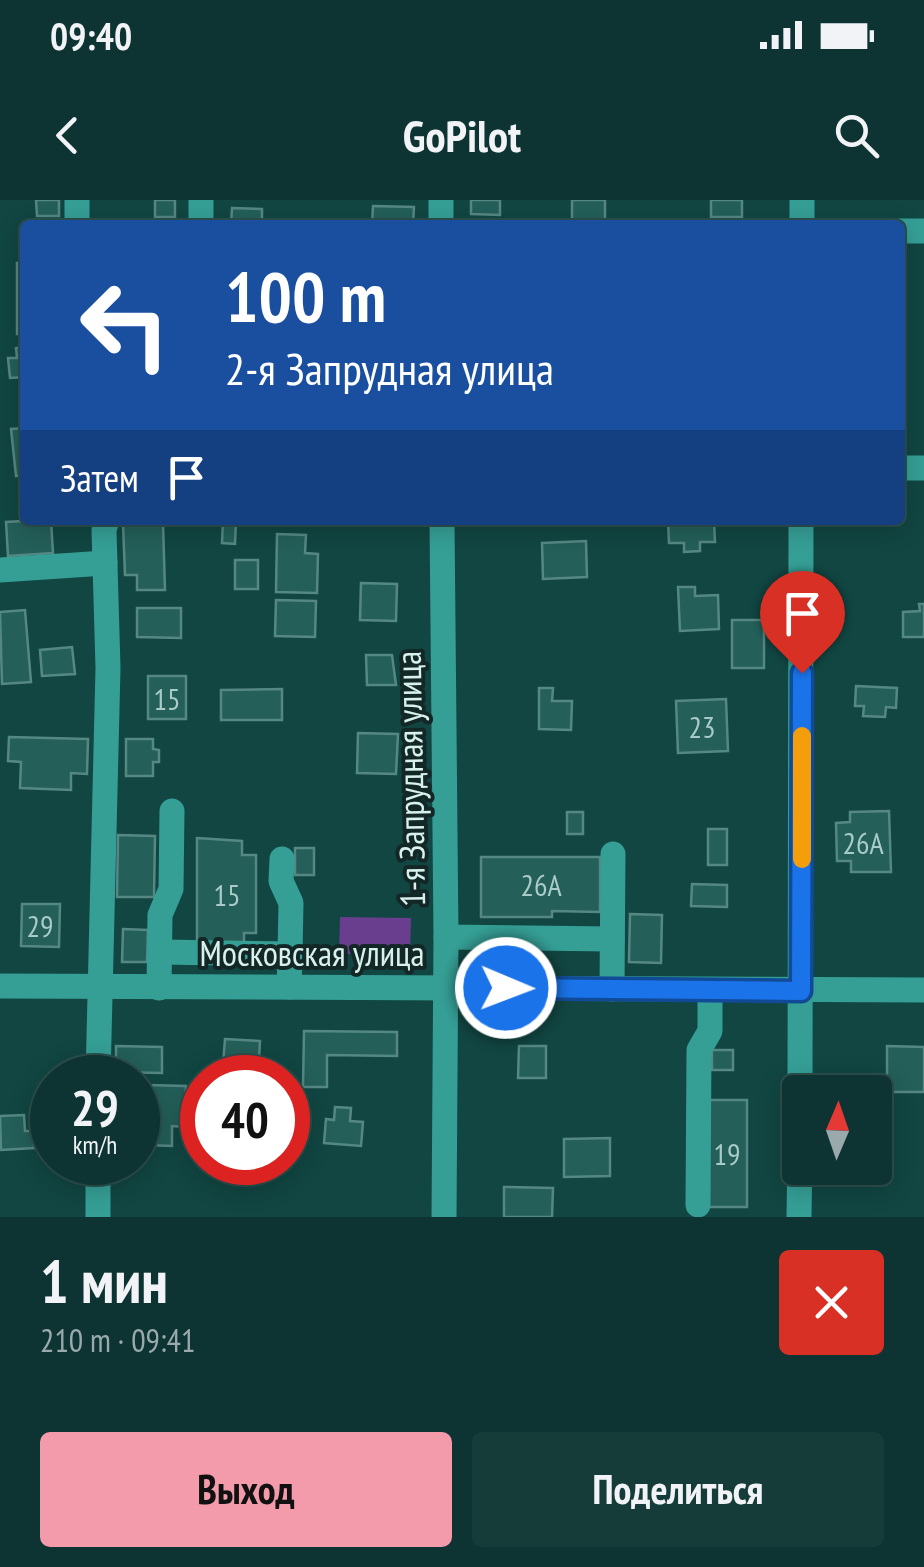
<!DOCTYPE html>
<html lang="ru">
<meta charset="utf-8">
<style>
:root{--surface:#0d3432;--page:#163c3a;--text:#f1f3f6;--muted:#9aaaac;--line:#2d4f4d;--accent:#f39aab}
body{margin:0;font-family:"PT Sans Narrow",sans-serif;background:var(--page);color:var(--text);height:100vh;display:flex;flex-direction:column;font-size:38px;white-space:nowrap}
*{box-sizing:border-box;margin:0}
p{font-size:32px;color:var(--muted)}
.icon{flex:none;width:55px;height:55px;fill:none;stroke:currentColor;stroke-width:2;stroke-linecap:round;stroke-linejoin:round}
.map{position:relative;height:1017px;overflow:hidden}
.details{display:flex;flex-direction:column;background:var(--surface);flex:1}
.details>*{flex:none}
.hud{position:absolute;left:20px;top:20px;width:885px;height:305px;border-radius:10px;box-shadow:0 5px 25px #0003,0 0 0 2px var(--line);background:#1a4fa0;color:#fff;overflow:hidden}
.needle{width:65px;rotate:2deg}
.controls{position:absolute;left:782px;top:875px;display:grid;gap:20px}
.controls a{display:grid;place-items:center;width:110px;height:110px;border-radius:10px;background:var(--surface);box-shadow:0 5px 25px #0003,0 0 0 2px var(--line);font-size:50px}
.speed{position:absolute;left:30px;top:855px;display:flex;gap:20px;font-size:50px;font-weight:700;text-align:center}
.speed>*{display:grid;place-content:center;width:130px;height:130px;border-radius:50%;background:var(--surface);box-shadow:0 5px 25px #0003,0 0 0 2px var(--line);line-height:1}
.speed small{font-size:25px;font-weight:400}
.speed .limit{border:15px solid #d22;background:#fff;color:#111}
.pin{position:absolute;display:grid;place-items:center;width:85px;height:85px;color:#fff;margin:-102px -42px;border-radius:50% 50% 50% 0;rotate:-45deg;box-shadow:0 0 10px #0007}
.pin .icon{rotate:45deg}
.me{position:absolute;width:110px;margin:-55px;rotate:91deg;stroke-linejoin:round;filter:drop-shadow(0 0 8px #0008)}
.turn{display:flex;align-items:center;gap:35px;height:210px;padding:0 40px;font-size:45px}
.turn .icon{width:130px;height:130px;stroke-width:2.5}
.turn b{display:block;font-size:70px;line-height:85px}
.then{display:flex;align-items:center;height:95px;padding:0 40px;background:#0003;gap:20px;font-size:38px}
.round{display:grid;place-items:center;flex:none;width:105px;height:105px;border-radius:10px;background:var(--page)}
.headline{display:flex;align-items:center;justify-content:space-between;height:170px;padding:0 40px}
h1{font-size:60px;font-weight:600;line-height:75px}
.button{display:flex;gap:20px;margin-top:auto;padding:20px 40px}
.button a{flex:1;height:115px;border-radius:10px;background:var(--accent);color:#111;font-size:40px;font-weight:600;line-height:115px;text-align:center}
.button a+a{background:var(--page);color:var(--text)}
.status{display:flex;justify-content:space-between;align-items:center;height:70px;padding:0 50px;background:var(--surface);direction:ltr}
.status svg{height:28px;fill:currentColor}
header{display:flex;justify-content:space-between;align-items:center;height:130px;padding:0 40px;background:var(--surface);font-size:45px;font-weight:600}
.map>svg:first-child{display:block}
.green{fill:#693e8e}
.building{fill:#245f59;stroke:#568883;stroke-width:2.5}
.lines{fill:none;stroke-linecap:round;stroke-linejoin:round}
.minor{stroke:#359f96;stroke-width:25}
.route-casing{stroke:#114b97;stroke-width:25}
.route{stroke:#1a73e8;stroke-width:18}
.slow{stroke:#f59e0b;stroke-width:18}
.labels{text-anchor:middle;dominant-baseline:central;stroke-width:8;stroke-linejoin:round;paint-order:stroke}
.number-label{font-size:30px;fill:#aaccc8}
.street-label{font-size:35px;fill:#d7f1ed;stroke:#132826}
</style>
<div class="status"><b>09:40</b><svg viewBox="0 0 49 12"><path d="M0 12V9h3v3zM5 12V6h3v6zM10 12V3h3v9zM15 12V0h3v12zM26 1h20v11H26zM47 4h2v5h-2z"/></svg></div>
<header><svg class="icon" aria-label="back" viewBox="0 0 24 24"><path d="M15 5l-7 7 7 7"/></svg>GoPilot<svg class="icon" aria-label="search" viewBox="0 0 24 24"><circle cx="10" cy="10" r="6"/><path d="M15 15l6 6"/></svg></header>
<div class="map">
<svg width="924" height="1017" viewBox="0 0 924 1017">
<rect width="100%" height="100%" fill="#114642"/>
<!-- green -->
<path class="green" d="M340,717L411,718L410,754H339Z"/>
<!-- building -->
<g class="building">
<path d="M36,0H59V16H37Z"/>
<rect x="155" y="0" width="20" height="17"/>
<path d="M471,0H500V15L471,14Z"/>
<path d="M572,0H605V21H615V25H572Z"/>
<rect x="711" y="0" width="31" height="17"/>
<path d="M373,6L414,7L413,25H372Z"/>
<path d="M232,8L262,9V25H231Z"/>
<rect x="17" y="63" width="8" height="71"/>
<path d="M25,147V177L10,178L8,158H17L16,148Z"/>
<path d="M25,228V275L16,276L11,229Z"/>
<path d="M23,313L25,320H51L53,353L8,356L6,322L23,321Z"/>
<path d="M223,320L236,321L235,344L222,343Z"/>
<path d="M668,320H714L715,342H700V351L684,352V343H669Z"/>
<path d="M163,323L165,390H137V375H125L123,324Z"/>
<path d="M277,334L306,335L305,353L318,354L317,393L276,392Z"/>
<path d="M586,341L587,377L543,379L542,343Z"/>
<rect x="235" y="360" width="23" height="29"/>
<path d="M361,383L397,384L396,421L360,420Z"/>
<path d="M678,387H695V396L718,395L719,429L680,431Z"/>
<path d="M276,400L316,401L315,437L275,436Z"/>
<path d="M919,404H924V437H903V412L920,411Z"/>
<path d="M137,408H181V438L137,437Z"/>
<path d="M25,410L31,482L2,484L0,412Z"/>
<rect x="732" y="420" width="32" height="48"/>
<path d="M72,447L75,474L42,476L40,450Z"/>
<path d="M366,455H392L396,485H367Z"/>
<rect x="148" y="476" width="38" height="43"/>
<path d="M856,486L897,488L896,508L886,507L885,517L863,516L864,506H855Z"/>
<path d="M539,488H553L552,501H572L571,530L539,529Z"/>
<path d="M282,489V520H221V490Z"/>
<path d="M726,499L728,551L678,553L676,501Z"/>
<path d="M358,533L398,534L396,574L357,573Z"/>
<path d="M9,537L88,539L87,574L71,573V590L20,588L21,562L8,561Z"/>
<path d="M126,539H153V549L159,550V562H153V576H126Z"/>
<path d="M889,611L891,672H851V661H837L836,623L850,622V612Z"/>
<rect x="567" y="612" width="16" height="22"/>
<rect x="708" y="629" width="19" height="36"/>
<path d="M118,635L155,636L154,697H117Z"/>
<path d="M197,638L242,641V655H256V733H244V749H197Z"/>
<rect x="295" y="648" width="19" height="27"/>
<path d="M481,657H600V712L552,711V717H481Z"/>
<path d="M692,684L727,685V707L691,706Z"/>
<path d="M22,704H60L59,747L21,746Z"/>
<path d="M630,714L662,715L661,763L629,762Z"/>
<path d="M123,729L148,730L147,762H122Z"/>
<path d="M304,831L397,832V856L327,855V887H303Z"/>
<path d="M225,839L260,841L258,878L222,877Z"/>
<path d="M116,846L162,847V873L116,872Z"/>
<path d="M519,846H546V878H518Z"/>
<path d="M887,846L924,847V892H887Z"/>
<rect x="712" y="850" width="21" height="20"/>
<path d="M148,885L186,886L184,927L172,926V946L146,945Z"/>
<path d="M708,900H747V1007H707Z"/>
<path d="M335,907L351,908L350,921L363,922L361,946L324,943L326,919L334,920Z"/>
<path d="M24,915L25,931H33L34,948L1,950L0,916Z"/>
<path d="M610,938V976L564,977V939Z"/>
<path d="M504,987L553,988L552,1017H504Z"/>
</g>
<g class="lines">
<!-- minor -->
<g class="minor">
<path d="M441,0V25"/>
<path d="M77,25V0"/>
<path d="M201,25V0"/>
<path d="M802,25V0"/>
<path d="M900,31H924"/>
<path d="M900,268H924"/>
<path d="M442,320L446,737L444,1017"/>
<path d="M0,370L105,363"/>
<path d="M282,659L281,681L291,703L290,754"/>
<path d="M446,737L612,739"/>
<path d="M160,752L290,754L289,787"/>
<path d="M0,786L924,790"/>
<path d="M159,788L160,715L171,689L172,611"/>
<path d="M612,789L613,654"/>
<path d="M98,878L108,468L104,330L107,320"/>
<path d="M800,892L801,320"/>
<path d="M698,1005L699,850L710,831V790"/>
<path d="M98,1017V962"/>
<path d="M799,1017L800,952"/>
</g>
</g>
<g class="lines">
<defs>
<path id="route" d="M506,788L801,791L802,473"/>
</defs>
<!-- route casing -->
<use href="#route" class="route-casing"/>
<!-- route -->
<use href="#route" class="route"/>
<!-- slow -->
<path class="slow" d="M802,536V659"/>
</g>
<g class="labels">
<!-- number labels -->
<g class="number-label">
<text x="167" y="498">15</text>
<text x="702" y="526">23</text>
<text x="863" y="642">26А</text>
<text x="541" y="684">26А</text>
<text x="227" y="694">15</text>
<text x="40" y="725">29</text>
<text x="727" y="953">19</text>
</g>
<!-- street labels -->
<g class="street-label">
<text transform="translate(410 579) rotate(-91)">1-я Запрудная улица</text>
<text x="312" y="753">Московская улица</text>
</g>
</g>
</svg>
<div class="controls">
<a><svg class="needle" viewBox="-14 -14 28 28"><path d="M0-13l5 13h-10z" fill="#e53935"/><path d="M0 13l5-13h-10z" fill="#9aaaac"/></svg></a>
</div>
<div class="speed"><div>29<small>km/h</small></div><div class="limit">40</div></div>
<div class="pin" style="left:802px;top:473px;background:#d93025"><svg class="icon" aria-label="arrive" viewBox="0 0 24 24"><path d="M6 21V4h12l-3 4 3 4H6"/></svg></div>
<svg class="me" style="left:506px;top:788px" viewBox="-20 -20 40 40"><circle r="17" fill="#1a73e8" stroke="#fff" stroke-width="3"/><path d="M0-11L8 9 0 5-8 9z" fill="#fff"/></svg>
<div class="hud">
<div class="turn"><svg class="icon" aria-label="left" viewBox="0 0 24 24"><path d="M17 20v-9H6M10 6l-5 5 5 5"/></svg><div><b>100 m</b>2-я Запрудная улица</div></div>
<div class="then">Затем<svg class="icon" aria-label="arrive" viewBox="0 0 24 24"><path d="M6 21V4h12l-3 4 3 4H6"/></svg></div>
</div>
</div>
<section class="details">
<div class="headline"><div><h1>1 мин</h1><p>210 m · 09:41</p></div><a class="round" style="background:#d93025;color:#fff"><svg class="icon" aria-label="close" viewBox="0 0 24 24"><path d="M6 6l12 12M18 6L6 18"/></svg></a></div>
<div class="button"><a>Выход</a><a>Поделиться</a></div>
</section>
